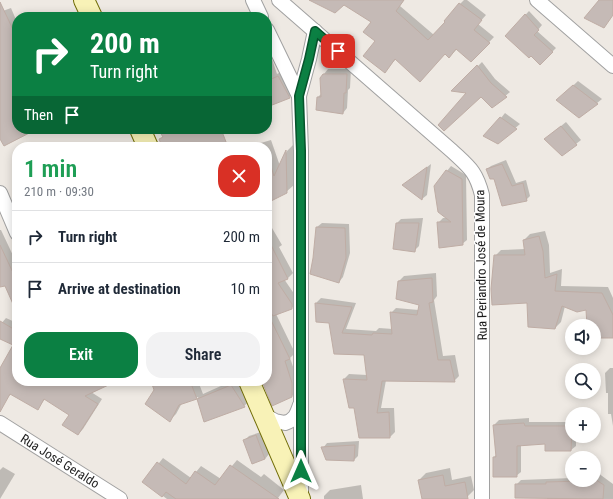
<!DOCTYPE html>
<meta charset="utf-8">
<style>
:root{--surface:#fff;--page:#f2f2f3;--text:#1f2937;--muted:#747a83;--line:#e0e1e3;--accent:#0b8043}
body{margin:0;font-family:"Roboto Condensed",sans-serif;background:var(--page);color:var(--text);height:100vh;display:flex;flex-direction:column;font-size:15px;white-space:nowrap}
*{box-sizing:border-box;margin:0}
p{font-size:13px;color:var(--muted)}
.icon{flex:none;width:22px;height:22px;fill:none;stroke:currentColor;stroke-width:2;stroke-linecap:round;stroke-linejoin:round}
.map{position:relative;flex:1;overflow:hidden}
.drawer{position:absolute;left:12px;top:142px;width:260px;height:244px;display:flex;flex-direction:column;background:var(--surface);border-radius:16px;box-shadow:0 2px 10px #0003}
.drawer>*{flex:none}
.hud{position:absolute;left:12px;top:12px;width:260px;height:122px;border-radius:16px;box-shadow:0 2px 10px #0003;background:#0b8043;color:#fff;overflow:hidden}
.tools{position:absolute;left:565px;top:319px;display:grid;gap:8px}
.tools a{display:grid;place-items:center;width:36px;height:36px;border-radius:50%;background:var(--surface);box-shadow:0 2px 10px #0003;font-size:20px}
.pin{position:absolute;display:grid;place-items:center;width:34px;height:34px;color:#fff;margin:-17px;border-radius:8px;box-shadow:0 2px 6px #0006}
.me{position:absolute;width:44px;margin:-22px;rotate:0deg;stroke-linejoin:round;filter:drop-shadow(0 0 3px #0008)}
.turn{display:flex;align-items:center;gap:14px;height:84px;padding:0 12px;font-size:18px}
.turn .icon{width:52px;height:52px;stroke-width:2.5}
.turn b{display:block;font-size:28px;line-height:34px}
.then{display:flex;align-items:center;height:38px;padding:0 12px;background:#0003;gap:8px;font-size:15px}
.round{display:grid;place-items:center;flex:none;width:42px;height:42px;border-radius:16px;background:var(--page)}
.summary{display:flex;align-items:center;justify-content:space-between;height:68px;padding:0 12px}
h1{font-size:24px;font-weight:600;line-height:30px;color:#1e9e55}
.cta{display:flex;gap:8px;margin-top:auto;padding:8px 12px}
.cta a{flex:1;height:46px;border-radius:16px;background:var(--accent);color:#fff;font-size:16px;font-weight:600;line-height:46px;text-align:center}
.cta a+a{background:var(--page);color:var(--text)}
ul{padding:0;list-style:none}
li{display:flex;align-items:center;gap:12px;height:52px;padding:0 12px;border-top:1px solid var(--line)}
li div{flex:1}
li b{display:block;font-size:15px}
li em{font-style:normal}
.map>svg:first-child{display:block}
.shadow{fill:#0003}
.building{fill:#c5bab6;stroke:#bfada5}
.lines{fill:none;stroke-linecap:round;stroke-linejoin:round}
.street-casing{stroke:#a1a1a1;stroke-width:16}
.secondary-casing{stroke:#716d07;stroke-width:22}
.street{stroke:#fff;stroke-width:14}
.secondary{stroke:#f8f2b7;stroke-width:20}
.route-casing{stroke:#07532c;stroke-width:10}
.route{stroke:#0b8043;stroke-width:7}
.labels{text-anchor:middle;dominant-baseline:central;stroke-width:3;stroke-linejoin:round;paint-order:stroke}
.street-label{font-size:13px;fill:#1d1d1d;stroke:#fff}
</style>
<div class="map">
<svg width="613" height="499" viewBox="0 0 613 499">
<rect width="100%" height="100%" fill="#eee9e3"/>
<!-- shadow -->
<g class="shadow">
<path d="M324,0H404L400,6L434,35L460,4L464,0H467L486,15L478,24L494,37L471,61L457,49L449,57L445,53L396,59L385,71L372,22L344,3Z"/>
<path d="M11,8L17,22V129H32L0,137V12Z"/>
<path d="M529,11L542,25L537,31L556,48L540,64L531,54L506,36Z"/>
<path d="M267,44L277,74L285,70L296,90L289,97L267,106Z"/>
<path d="M482,62L495,79L510,92L492,107L481,96L454,90Z"/>
<path d="M328,69H351L350,88L348,90L347,108L343,113L318,97L322,93L324,74Z"/>
<path d="M578,81L602,99L580,117L558,100Z"/>
<path d="M505,113L520,124L498,143L501,118Z"/>
<path d="M566,122L581,140L562,155L550,135Z"/>
<path d="M271,140L280,166L287,151L293,145L294,185L286,192L267,202V147H247Z"/>
<path d="M506,160L516,183L526,180L530,196L526,200L487,169L491,166Z"/>
<path d="M431,164L427,195L422,199L404,185Z"/>
<path d="M451,166L466,175L467,240L462,244L438,223L443,218H447L435,186Z"/>
<path d="M267,213L272,228L282,245L279,247L293,273L288,278L284,279L297,298V302L292,308L276,314L295,353L290,358L297,378V391L292,396L262,381H267Z"/>
<path d="M423,218L419,246L414,251L397,223L401,219Z"/>
<path d="M322,223L349,224L350,253L343,277L339,282L314,259L317,227Z"/>
<path d="M0,230H1L17,264V310L5,284L0,286Z"/>
<path d="M545,231L549,245L550,273L562,269L561,286L608,287L613,298V337H594V326H588L587,309L565,306L561,322L555,328L528,302L495,256L501,250L525,249L524,240L530,234Z"/>
<path d="M436,273L437,296L434,300L443,356L455,355L459,376L454,381L386,380L381,408H394L395,432L390,437L355,407L344,379L349,374L367,375L364,354L330,323L316,303L321,298L356,303L346,329L376,331L379,328L393,329L392,312L396,308L419,310L420,304L399,281L404,276Z"/>
<path d="M6,318L17,323V381H115L91,392L102,399L83,429L78,434L71,414L45,399L38,408L12,393L7,398L0,394V370L14,345L0,337V325Z"/>
<path d="M610,368H613V426L611,414H608V393H606L605,373Z"/>
<path d="M152,381H198L203,394L232,381H240L251,400L244,406L205,421L198,397L182,403L176,414L170,420Z"/>
<path d="M529,418V422H572V436H576V446L571,450H546V443L521,445V472L516,476L494,457L496,455L494,425L499,420Z"/>
<path d="M261,432L269,454L265,459L244,441L249,436Z"/>
<path d="M359,441L358,456L354,460L323,448L327,443Z"/>
<path d="M163,458L191,478L201,466L221,479L237,460L261,477L264,474L284,490L278,498L279,499H167L144,482Z"/>
<path d="M3,467L15,474L0,499V470Z"/>
<path d="M450,468L452,480L471,476L474,490L467,497L457,499H423L419,480L426,473Z"/>
<path d="M598,473L613,484V499H547V497L516,485L521,480L572,478V480H594V474Z"/>
<path d="M361,485L363,499H324V496L330,490Z"/>
</g>
<!-- building -->
<g class="building">
<path d="M309,0H404L396,11L428,40L445,22L444,21L459,3L482,20L474,30L490,43L471,62L456,49L449,58L445,54L420,82L395,59L385,73L363,56L375,41L363,32L371,22L344,5L335,13Z"/>
<path d="M599,0H613V15L604,28L584,18Z"/>
<path d="M0,2L17,38V129H37L4,146L0,139Z"/>
<path d="M525,14L539,30L534,35L553,52L540,65L531,56L529,58L505,36Z"/>
<path d="M477,65L491,83L507,97L492,108L481,97L444,131L438,125L466,93L451,91Z"/>
<path d="M323,74H347L346,93H344L343,114L316,110L317,97H321L320,78Z"/>
<path d="M278,76L290,98L267,107V81Z"/>
<path d="M573,85L598,104L579,118L556,100Z"/>
<path d="M500,117L517,129L498,144L483,136Z"/>
<path d="M561,126L577,145L562,156L544,139Z"/>
<path d="M158,129H221L228,147H162L159,139L163,137Z"/>
<path d="M286,150L287,193L267,203V164L270,163L274,176Z"/>
<path d="M502,164L512,186L523,183L527,201L502,206L494,179H490L486,169Z"/>
<path d="M427,167L422,200L402,185Z"/>
<path d="M446,170L462,179L463,245L439,248L437,222H451L438,212L434,186Z"/>
<path d="M396,223H419L415,252L393,249Z"/>
<path d="M316,227L345,228L346,258L339,283L310,274L313,258Z"/>
<path d="M539,236L543,251L545,278L557,274L555,291L602,293L613,315V338H594V326H587L586,310L577,312L562,306L555,329L528,327L527,303L492,305L491,289L494,255H525L523,240Z"/>
<path d="M267,237L288,279L278,283L292,304V309L273,316L267,306Z"/>
<path d="M0,245L17,281V313L5,286L0,287Z"/>
<path d="M432,278L433,302L429,303L438,360H450L455,382L382,381L377,413L389,412L390,438H359L354,408H349L343,379L367,380L364,355L334,354L329,323L316,322L315,303L352,307L342,333L372,335L373,333L392,334L390,312L417,315L419,305L396,299L398,281Z"/>
<path d="M267,312L290,359L285,361L292,383V397L272,406L262,381H267Z"/>
<path d="M0,321L17,331V381H117L85,396L98,404L78,435L62,425L69,415L44,399L38,410L10,394L0,412V368L13,345L0,339Z"/>
<path d="M151,381H172L174,385L182,381H190L197,399L179,405L170,422L145,404L154,390Z"/>
<path d="M231,385L245,407L204,422L197,399Z"/>
<path d="M524,423L525,426H572L571,451H545V444L517,446V477H493V457H496L493,425Z"/>
<path d="M256,435L265,459L252,464L243,440Z"/>
<path d="M355,445L354,461L326,460L321,447Z"/>
<path d="M157,462L186,484L195,471L215,485L230,465L279,499H176L166,492L162,497L142,482Z"/>
<path d="M443,475L445,486L465,482L468,499H422L418,480Z"/>
<path d="M584,480H596L604,485L603,499L515,498V484H546V482L580,481Z"/>
</g>
<g class="lines">
<defs>
<g id="street">
<path d="M253,0L261,17"/>
<path d="M279,0L452,151C469,167 476,171 482,195V499"/>
<path d="M537,0L613,66"/>
<path d="M267,30L299,96"/>
<path d="M0,193L17,233"/>
<path d="M264,415L275,421L285,423C295,420 297,414 300,405"/>
<path d="M0,423L120,499"/>
<path d="M301,495V151L299,96L309,59L315,31"/>
</g>
<g id="secondary">
<path d="M84,0L92,17"/>
<path d="M140,129L148,147"/>
<path d="M249,381L300,499"/>
</g>
</defs>
<!-- street casing -->
<use href="#street" class="street-casing"/>
<!-- secondary casing -->
<use href="#secondary" class="secondary-casing"/>
<!-- street -->
<use href="#street" class="street"/>
<!-- secondary -->
<use href="#secondary" class="secondary"/>
</g>
<g class="lines">
<defs>
<path id="route" d="M301,471V151L299,96L309,59L315,31L338,51"/>
</defs>
<!-- route casing -->
<use href="#route" class="route-casing"/>
<!-- route -->
<use href="#route" class="route"/>
</g>
<g class="labels">
<!-- street labels -->
<g class="street-label">
<text transform="translate(481 265) rotate(-91)">Rua Periandro José de Moura</text>
<text transform="translate(60 461) rotate(32)">Rua José Geraldo</text>
</g>
</g>
</svg>
<div class="tools">
<a><svg class="icon" aria-label="sound" viewBox="0 0 24 24"><path d="M4 9h4l5-4v14l-5-4H4zM17 9q2 3 0 6"/></svg></a>
<a><svg class="icon" aria-label="search" viewBox="0 0 24 24"><circle cx="10" cy="10" r="6"/><path d="M15 15l6 6"/></svg></a>
<a>+</a>
<a>−</a>
</div>
<div class="pin" style="left:338px;top:51px;background:#d93025"><svg class="icon" aria-label="arrive" viewBox="0 0 24 24"><path d="M6 21V4h12l-3 4 3 4H6"/></svg></div>
<svg class="me" style="left:301px;top:471px" viewBox="-20 -20 40 40"><path d="M0-17L14 15 0 8-14 15z" fill="#0b8043" stroke="#fff" stroke-width="4"/></svg>
<div class="hud">
<div class="turn"><svg class="icon" aria-label="right" viewBox="0 0 24 24"><path d="M7 20v-9h11M14 6l5 5-5 5"/></svg><div><b>200 m</b>Turn right</div></div>
<div class="then">Then<svg class="icon" aria-label="arrive" viewBox="0 0 24 24"><path d="M6 21V4h12l-3 4 3 4H6"/></svg></div>
</div>
<section class="drawer">
<div class="summary"><div><h1>1 min</h1><p>210 m · 09:30</p></div><a class="round" style="background:#d93025;color:#fff"><svg class="icon" aria-label="close" viewBox="0 0 24 24"><path d="M6 6l12 12M18 6L6 18"/></svg></a></div>
<ul>
<li><svg class="icon" aria-label="right" viewBox="0 0 24 24"><path d="M7 20v-9h11M14 6l5 5-5 5"/></svg><div><b>Turn right</b></div><em>200 m</em></li>
<li><svg class="icon" aria-label="arrive" viewBox="0 0 24 24"><path d="M6 21V4h12l-3 4 3 4H6"/></svg><div><b>Arrive at destination</b></div><em>10 m</em></li>
</ul>
<div class="cta"><a>Exit</a><a>Share</a></div>
</section>
</div>
